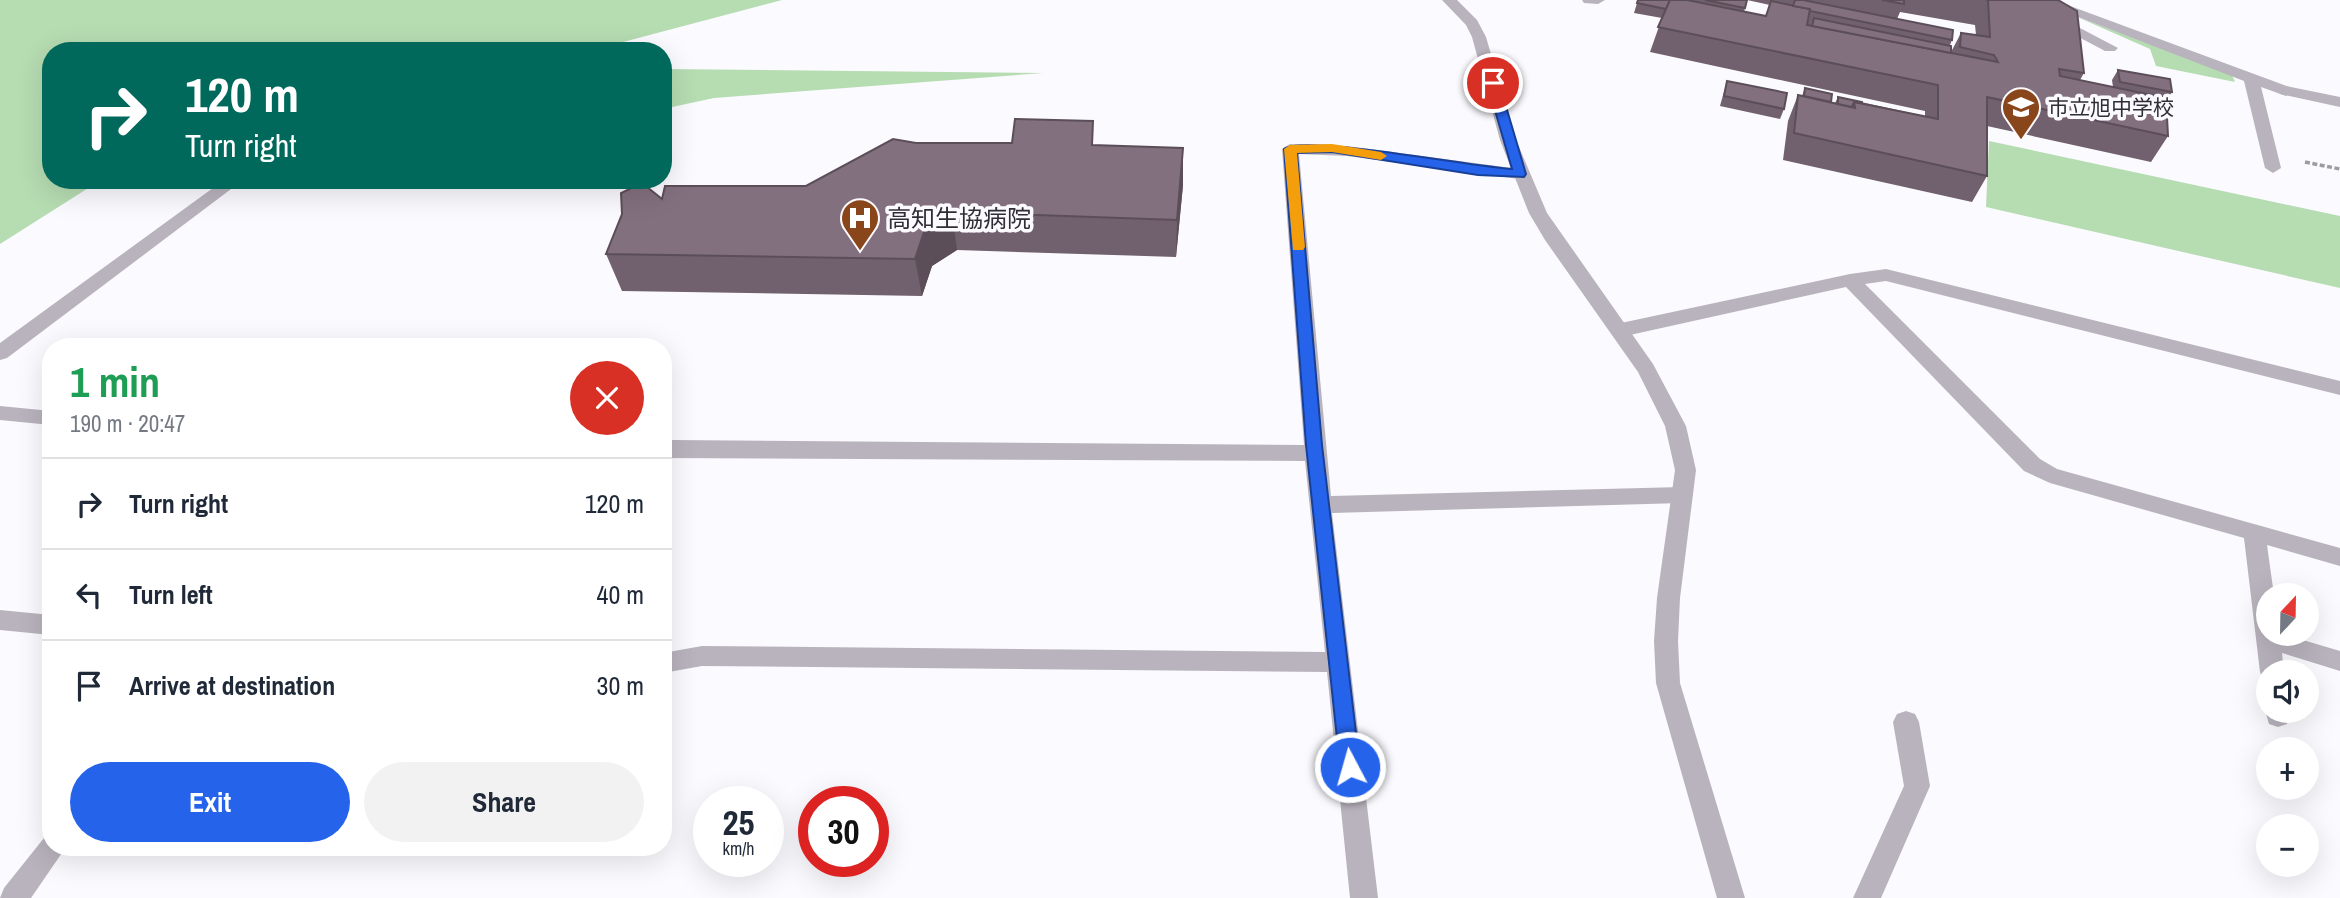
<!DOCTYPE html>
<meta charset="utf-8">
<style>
:root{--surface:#fff;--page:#f2f2f3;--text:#1f2937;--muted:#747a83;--line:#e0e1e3;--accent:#2563eb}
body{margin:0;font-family:"Archivo Narrow","Noto Sans JP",sans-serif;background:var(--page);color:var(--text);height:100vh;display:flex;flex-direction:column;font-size:26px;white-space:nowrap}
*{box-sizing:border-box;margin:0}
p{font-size:23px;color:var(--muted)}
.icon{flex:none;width:38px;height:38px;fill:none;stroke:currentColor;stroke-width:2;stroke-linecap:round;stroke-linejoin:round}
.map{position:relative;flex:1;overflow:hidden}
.sheet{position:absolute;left:42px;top:338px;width:630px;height:518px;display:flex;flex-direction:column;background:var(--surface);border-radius:28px;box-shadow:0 7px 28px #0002}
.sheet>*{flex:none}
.guide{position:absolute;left:42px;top:42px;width:630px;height:147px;border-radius:28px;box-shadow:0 7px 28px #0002;background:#00695c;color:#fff;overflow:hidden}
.needle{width:46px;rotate:22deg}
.tools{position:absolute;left:2256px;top:583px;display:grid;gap:14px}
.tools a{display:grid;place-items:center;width:63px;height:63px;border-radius:50%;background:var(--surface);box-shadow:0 7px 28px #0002;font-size:35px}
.speed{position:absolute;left:693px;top:786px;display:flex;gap:14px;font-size:35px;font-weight:700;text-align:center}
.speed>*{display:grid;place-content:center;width:91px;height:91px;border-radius:50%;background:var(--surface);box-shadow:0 7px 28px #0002;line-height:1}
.speed small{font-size:18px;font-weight:400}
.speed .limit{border:10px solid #d22;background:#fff;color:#111}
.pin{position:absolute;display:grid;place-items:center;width:60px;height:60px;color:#fff;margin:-30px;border:4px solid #fff;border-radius:50%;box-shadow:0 2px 7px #0007}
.me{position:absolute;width:77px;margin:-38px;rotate:354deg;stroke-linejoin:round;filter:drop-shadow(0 0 5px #0008)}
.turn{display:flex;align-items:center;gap:24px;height:147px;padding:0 28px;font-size:32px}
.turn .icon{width:91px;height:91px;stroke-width:2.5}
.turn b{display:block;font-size:49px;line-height:60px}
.round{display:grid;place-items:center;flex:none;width:74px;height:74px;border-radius:37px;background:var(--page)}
.headline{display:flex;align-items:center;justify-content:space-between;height:119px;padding:0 28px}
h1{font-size:42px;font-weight:700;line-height:52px;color:#1e9e55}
.button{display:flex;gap:14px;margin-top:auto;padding:14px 28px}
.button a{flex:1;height:80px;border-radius:42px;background:var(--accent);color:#fff;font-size:28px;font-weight:700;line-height:80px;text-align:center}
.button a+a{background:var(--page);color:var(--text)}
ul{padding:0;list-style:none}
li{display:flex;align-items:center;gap:21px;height:91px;padding:0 28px;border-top:2px solid var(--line)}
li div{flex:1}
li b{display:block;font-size:26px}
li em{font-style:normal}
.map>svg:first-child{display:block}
.green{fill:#b6dcb2}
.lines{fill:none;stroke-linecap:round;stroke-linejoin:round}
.path{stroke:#9d9ba2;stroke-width:3.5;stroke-dasharray:5 2.5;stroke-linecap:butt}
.service{fill:#b9b3bd;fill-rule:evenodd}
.minor{fill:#b9b3bd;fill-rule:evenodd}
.tertiary{fill:#b9b3bd;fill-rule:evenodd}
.wall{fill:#71606d;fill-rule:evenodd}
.shaded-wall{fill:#5c4e59}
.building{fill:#83707f;stroke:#5c4e59;stroke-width:2}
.route{fill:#2563eb;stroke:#184099;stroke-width:2}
.slow{fill:#f59e0b}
.labels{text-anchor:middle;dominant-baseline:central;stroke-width:7;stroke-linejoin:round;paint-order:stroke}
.far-poi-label{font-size:21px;fill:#302d36;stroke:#fbfaff;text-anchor:start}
.poi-label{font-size:24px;fill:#302d36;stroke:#fbfaff;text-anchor:start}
</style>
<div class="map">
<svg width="2340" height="898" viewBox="0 0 2340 898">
<rect width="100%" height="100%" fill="#fbfaff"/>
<!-- green -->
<g class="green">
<path d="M0,0H782L589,51H51V180H101L0,244Z"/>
<path d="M2075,16L2232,75L2235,82L2156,66L2150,49Z"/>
<path d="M663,68L665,69L1043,73L714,98L663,109Z"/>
<path d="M1989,141L2340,216V288L1986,207Z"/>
</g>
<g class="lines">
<!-- path -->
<path class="path" d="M2305,162L2340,169"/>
<!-- service -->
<g class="service">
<path d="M2009,0H2027L2118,48L2115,51H2105Z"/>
<path d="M2034,0H2054L2292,88L2294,91L2286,96L2261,87L2281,168L2273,173L2265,168L2244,81Z"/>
</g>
<!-- minor -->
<g class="minor">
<path d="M1582,0H1605L1598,4L1584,3Z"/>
<path d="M2286,86L2340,97V107L2280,94L2278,91Z"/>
<path d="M1290,144L1347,146L1519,169L1527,174L1519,179L1347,156L1299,154L1331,496L1682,487L1690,489L1693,495L1690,501L1682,503L1332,513L1378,898H1350L1327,672L702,666L663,673V653L702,646L1325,652L1305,461L663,458V442L672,440L1304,445L1282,149Z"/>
<path d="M224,180H243L7,358L0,360V343Z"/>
<path d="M1886,269L2340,381V395L1886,281L1865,284L2040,459L2057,469L2340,548V566L2267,545L2274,595H2268V634H2283L2340,651V671L2282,653L2284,672H2268V681L2263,679L2260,672L2244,538L2050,483L2024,471L1846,287L1621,337L1614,335L1611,330L1614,325L1621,323L1850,274Z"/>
<path d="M0,406L51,411V425L0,420Z"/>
<path d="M0,610L51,615V635L0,630Z"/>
<path d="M2268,703V710H2290L2287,724L2278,727L2269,724L2265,710Z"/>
<path d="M1906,711L1915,714L1919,722L1930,786L1881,898H1853L1904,786L1893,722L1897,714Z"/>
<path d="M51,835V847H66L31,898H0L4,888L44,838Z"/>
</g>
<!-- tertiary -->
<path class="tertiary" d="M1442,0H1457L1477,20L1486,37L1516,140L1547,213L1653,364L1686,426L1696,470L1680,598L1678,641L1680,683L1745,898H1717L1656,683L1654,641L1657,598L1675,470L1665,426L1638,372L1545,240L1529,213L1500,140L1472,37L1466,25Z"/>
</g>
<!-- wall -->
<g class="wall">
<path d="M1638,0H1747L1744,12L1766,16L1770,5L1747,0H2058L2084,73L2080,80L2113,87L2112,80L2118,70L2172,92L2167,100L2168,136L2151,162L1987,126V176L1972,202L1783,160L1788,121L1798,95L1802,96L1805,88L1831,102L1835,103L1838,97L1925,116V111L1650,52L1662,18L1634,13ZM1900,12L1975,25L1976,35L1961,33L1951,52L1950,45L1952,40L1897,19Z"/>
<path d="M1727,81L1784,109L1780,119L1720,106Z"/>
<path d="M916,143L1094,145L1183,185L1176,257L957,250L932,266L922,296L622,291L606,254L662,199L806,186Z"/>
</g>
<!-- shaded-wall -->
<g class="shaded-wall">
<path d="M1183,148V185L1176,257L1177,220Z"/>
<path d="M952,212L957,250L932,266L922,296L915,259L925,229Z"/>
</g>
<!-- building -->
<g class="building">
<path d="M1638,0H1670L1666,9L1637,3Z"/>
<path d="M1670,0H1687L1766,16L1771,1L1810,9L1807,25L1998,62L1994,55L1960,47L1961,33L1990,37L1988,0H1986H2058L2077,11L2084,73L2059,69L2060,76L2166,98L2168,136L1987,97V176L1794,133L1798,95L1855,108L1854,102L1938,119V85L1658,27Z"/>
<path d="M1705,0H1747L1745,8Z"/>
<path d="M1795,0H1803L1953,30L1952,40L1810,11V9L1793,6Z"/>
<path d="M1882,0H1904V4Z"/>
<path d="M1814,18L1951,46V53L1812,26Z"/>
<path d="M2118,70L2170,79L2172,92L2120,82Z"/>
<path d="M1727,81L1787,93L1784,109L1724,96Z"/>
<path d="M1805,88L1832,94L1831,102L1804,96Z"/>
<path d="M1838,97L1862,102V103L1854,102L1852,107L1838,104Z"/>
<path d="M1015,119L1093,121L1092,145L1183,148L1177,220L952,212L925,229L915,259L606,254L622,214L621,193L642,183L662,199L665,186H806L893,139L916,143H1012Z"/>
</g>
<!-- route -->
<path class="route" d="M1493,79L1499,83L1526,174L1524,177L1478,175L1332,152L1297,153L1322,445L1360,767L1357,773L1350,776L1343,773L1340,767L1306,445L1284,149C1302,134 1475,167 1512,169L1487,83Z"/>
<!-- slow -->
<path class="slow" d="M1332,144L1381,152L1387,156L1381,160L1332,152L1297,153L1305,247L1303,250H1293L1284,149L1290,145Z"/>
<!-- icons -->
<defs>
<symbol id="school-pin" viewBox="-11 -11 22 30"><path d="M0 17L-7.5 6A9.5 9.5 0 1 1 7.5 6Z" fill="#8a461b" stroke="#fbfaff"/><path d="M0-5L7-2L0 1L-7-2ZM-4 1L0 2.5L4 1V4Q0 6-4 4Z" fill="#fff"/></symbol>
<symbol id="hospital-pin" viewBox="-11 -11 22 30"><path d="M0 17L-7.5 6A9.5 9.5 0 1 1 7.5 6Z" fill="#8a461b" stroke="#fbfaff"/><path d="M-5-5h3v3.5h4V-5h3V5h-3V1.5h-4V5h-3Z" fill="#fff"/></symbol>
</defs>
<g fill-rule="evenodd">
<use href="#school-pin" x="1999" y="85" width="44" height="60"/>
<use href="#hospital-pin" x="838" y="196" width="44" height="60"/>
</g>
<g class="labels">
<!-- far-poi labels -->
<g class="far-poi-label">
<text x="2048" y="107">市立旭中学校</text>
</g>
<!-- poi labels -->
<g class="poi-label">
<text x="887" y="218">高知生協病院</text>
</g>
</g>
</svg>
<div class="tools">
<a><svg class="needle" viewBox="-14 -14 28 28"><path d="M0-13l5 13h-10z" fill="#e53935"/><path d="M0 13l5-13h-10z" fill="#747a83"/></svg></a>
<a><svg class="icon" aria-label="sound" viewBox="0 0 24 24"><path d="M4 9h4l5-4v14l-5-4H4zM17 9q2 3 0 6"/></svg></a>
<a>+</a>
<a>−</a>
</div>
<div class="speed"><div>25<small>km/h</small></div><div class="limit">30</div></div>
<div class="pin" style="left:1493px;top:83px;background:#d93025"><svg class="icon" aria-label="arrive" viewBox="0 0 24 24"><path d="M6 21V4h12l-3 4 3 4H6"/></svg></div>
<svg class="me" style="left:1350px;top:767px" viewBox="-20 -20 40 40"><circle r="17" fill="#2563eb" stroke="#fff" stroke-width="3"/><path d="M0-11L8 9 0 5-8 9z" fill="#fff"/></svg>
<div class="guide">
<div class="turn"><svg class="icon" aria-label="right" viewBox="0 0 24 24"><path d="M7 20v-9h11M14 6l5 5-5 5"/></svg><div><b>120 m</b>Turn right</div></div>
</div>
<section class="sheet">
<div class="headline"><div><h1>1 min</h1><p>190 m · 20:47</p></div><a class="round" style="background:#d93025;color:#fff"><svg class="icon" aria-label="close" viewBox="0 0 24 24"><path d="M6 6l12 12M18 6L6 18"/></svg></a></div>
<ul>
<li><svg class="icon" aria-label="right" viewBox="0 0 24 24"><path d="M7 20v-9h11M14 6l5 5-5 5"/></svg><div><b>Turn right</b></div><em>120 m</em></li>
<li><svg class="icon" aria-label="left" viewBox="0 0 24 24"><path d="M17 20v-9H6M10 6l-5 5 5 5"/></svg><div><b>Turn left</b></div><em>40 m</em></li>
<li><svg class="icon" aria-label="arrive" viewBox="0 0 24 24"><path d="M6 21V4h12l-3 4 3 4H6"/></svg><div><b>Arrive at destination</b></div><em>30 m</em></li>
</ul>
<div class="button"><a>Exit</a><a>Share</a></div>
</section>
</div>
